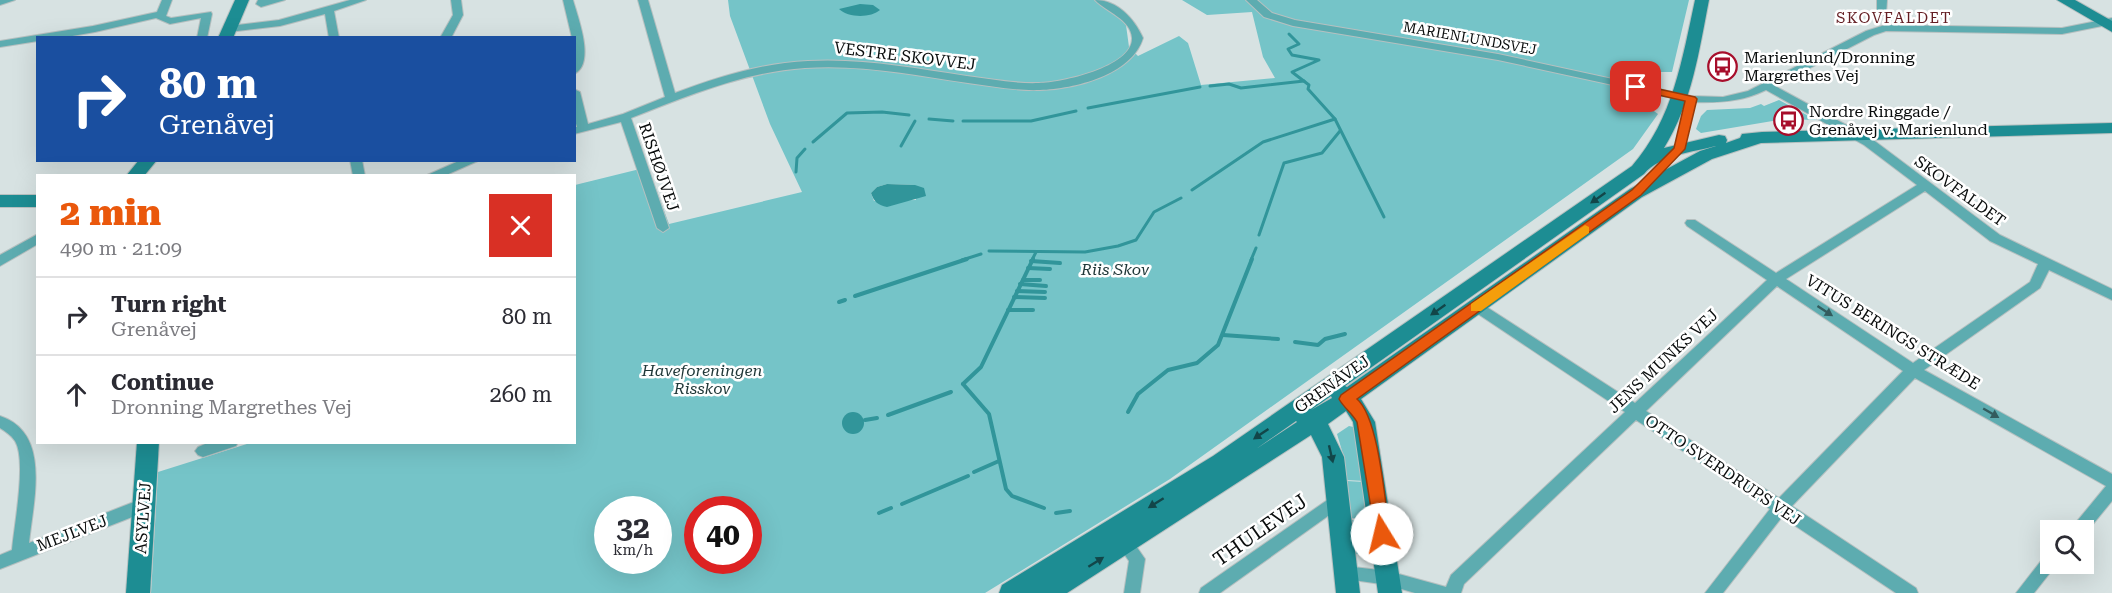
<!DOCTYPE html>
<meta charset="utf-8">
<style>
:root{--surface:#fff;--page:#f7f7f7;--text:#2b2b33;--muted:#7c7c81;--line:#e1e1e2;--accent:#ea580c}
body{margin:0;font-family:"Roboto Serif",serif;background:var(--page);color:var(--text);height:100vh;display:flex;flex-direction:column;font-size:22px;white-space:nowrap}
*{box-sizing:border-box;margin:0}
p{font-size:20px;color:var(--muted)}
.icon{flex:none;width:33px;height:33px;fill:none;stroke:currentColor;stroke-width:2;stroke-linecap:round;stroke-linejoin:round}
.map{position:relative;flex:1;overflow:hidden}
.sheet{position:absolute;left:36px;top:174px;width:540px;height:270px;display:flex;flex-direction:column;background:var(--surface);border-radius:0px;box-shadow:0 6px 24px #0002}
.sheet>*{flex:none}
.hud{position:absolute;left:36px;top:36px;width:540px;height:126px;border-radius:0px;box-shadow:0 6px 24px #0002;background:#1a4fa0;color:#fff;overflow:hidden}
.fabs{position:absolute;left:2040px;top:520px;display:grid;gap:12px}
.fabs a{display:grid;place-items:center;width:54px;height:54px;border-radius:0px;background:var(--surface);box-shadow:0 6px 24px #0002;font-size:30px}
.speed{position:absolute;left:594px;top:496px;display:flex;gap:12px;font-size:30px;font-weight:700;text-align:center}
.speed>*{display:grid;place-content:center;width:78px;height:78px;border-radius:50%;background:var(--surface);box-shadow:0 6px 24px #0002;line-height:1}
.speed small{font-size:15px;font-weight:400}
.speed .limit{border:9px solid #d22;background:#fff;color:#111}
.pin{position:absolute;display:grid;place-items:center;width:51px;height:51px;color:#fff;margin:-26px;border-radius:12px;box-shadow:0 3px 9px #0006}
.me{position:absolute;width:66px;margin:-33px;rotate:351deg;stroke-linejoin:round;filter:drop-shadow(0 0 4px #0008)}
.turn{display:flex;align-items:center;gap:21px;height:126px;padding:0 24px;font-size:27px}
.turn .icon{width:78px;height:78px;stroke-width:2.5}
.turn b{display:block;font-size:42px;line-height:51px}
.round{display:grid;place-items:center;flex:none;width:63px;height:63px;border-radius:0px;background:var(--page)}
.overview{display:flex;align-items:center;justify-content:space-between;height:102px;padding:0 24px}
h1{font-size:36px;font-weight:800;line-height:45px;color:var(--accent)}
ul{padding:0;list-style:none}
li{display:flex;align-items:center;gap:18px;height:78px;padding:0 24px;border-top:2px solid var(--line)}
li div{flex:1}
li b{display:block;font-size:22px}
li em{font-style:normal}
.map>svg:first-child{display:block}
.green{fill:#75c4c8;fill-rule:evenodd}
.water{fill:#31959a}
.lines{fill:none;stroke-linecap:round;stroke-linejoin:round}
.stream-far1{stroke:#31959a;stroke-width:3}
.stream{stroke:#31959a;stroke-width:4}
.street-casing{stroke:#b6c0c0;stroke-width:2}
.secondary-casing{stroke:#b6c0c0;stroke-width:2}
.street{fill:#5dacb0;fill-rule:evenodd}
.secondary{fill:#1d8d93;fill-rule:evenodd}
.oneway{fill:#124649}
.oneway2{fill:#335c5e}
.route{fill:#ea580c;stroke:#983908;stroke-width:1.5}
.slow{fill:#f59e0b}
.labels{text-anchor:middle;dominant-baseline:central;stroke-width:5;stroke-linejoin:round;paint-order:stroke}
.far-street-label{font-size:14px;fill:#090c0c;stroke:#fff}
.far-neighbourhood-label{font-size:15px;letter-spacing:1.5px;fill:#641e23;stroke:#fff}
.street-label{font-size:16px;fill:#090c0c;stroke:#fff}
.poi-label{font-size:16px;fill:#090c0c;stroke:#fff;text-anchor:start}
.park-label{font-size:16px;font-style:italic;fill:#1f3637;stroke:#fff}
.near-street-label{font-size:20px;fill:#090c0c;stroke:#fff}
</style>
<div class="map">
<svg width="2112" height="593" viewBox="0 0 2112 593">
<rect width="100%" height="100%" fill="#d7e2e2"/>
<!-- green -->
<g class="green">
<path d="M728,0H1104L1126,25L1129,47L1138,56L1179,36L1188,43L1201,85L1275,78L1263,57L1252,12L1207,15L1182,0H1689L1672,72H1647L1636,98L1658,114L1633,149L1170,479L985,593H151L158,472L250,443L574,442L575,185L648,167L669,224L802,192L770,124L730,16ZM887,184L915,185L916,200L874,201L871,193L877,187ZM608,510H658V561H608ZM698,510H748V561H698Z"/>
<path d="M1779,100L1816,120L1784,119L1701,133L1696,129L1701,116L1707,110L1750,108L1761,104L1764,106Z"/>
<path d="M1349,426L1358,428L1366,481L1345,480L1343,454L1337,434Z"/>
<path d="M1347,481L1365,482L1371,520L1350,518Z"/>
<path d="M1352,520L1371,521L1376,555L1355,554Z"/>
</g>
<!-- water -->
<g class="water">
<path d="M860,4L873,5L880,10C871,18 848,18 839,9Z"/>
<path d="M887,184L915,185L924,188L926,196L887,207C878,205 874,202 871,193L877,187Z"/>
<circle cx="853" cy="423" r="11"/>
</g>
<g class="lines">
<!-- stream-far1 -->
<g class="stream-far1">
<path d="M1289,34L1299,44L1288,49L1292,55L1319,60L1292,72L1309,85L1308,89L1335,119L1384,217"/>
<path d="M1210,86L1229,84L1241,88L1304,81"/>
<path d="M1088,108L1200,87"/>
<path d="M929,119L953,121"/>
<path d="M963,121H1031L1076,111"/>
<path d="M813,142L847,113L882,112L909,115"/>
<path d="M901,146L915,121"/>
<path d="M796,172L797,158L805,149"/>
<path d="M1192,190L1263,142L1335,119"/>
<path d="M1259,235L1284,163L1322,153L1340,131"/>
<path d="M989,251L1085,252L1118,246L1136,240L1154,212L1181,198"/>
<path d="M962,260L981,254"/>
<path d="M1032,260L1036,252"/>
<path d="M1251,260L1256,248"/>
</g>
<!-- stream -->
<g class="stream">
<path d="M1031,261L1060,263"/>
<path d="M1028,268L1050,269"/>
<path d="M1023,280H1040"/>
<path d="M1020,284L1046,286"/>
<path d="M1017,291L1045,292"/>
<path d="M855,296L967,259"/>
<path d="M1014,297L1045,298"/>
<path d="M839,302L845,300"/>
<path d="M1008,310H1033"/>
<path d="M1223,335L1278,339"/>
<path d="M1295,342L1318,345L1325,339L1345,334"/>
<path d="M963,384L989,414L1006,489L1012,496L1044,508"/>
<path d="M963,384L981,367L1033,259"/>
<path d="M1128,412L1138,394L1168,370L1197,363L1218,345L1252,259"/>
<path d="M888,415L951,392"/>
<path d="M865,420L877,418"/>
<path d="M974,472L999,461"/>
<path d="M902,504L968,476"/>
<path d="M879,513L891,508"/>
<path d="M1056,513L1070,511"/>
</g>
<defs>
<g id="street">
<path d="M0,0H15L0,5Z"/>
<path d="M162,0H172L166,16L171,18L211,12L212,14L207,38H197L201,18L170,24L156,18L95,32L61,38H38V41L0,47V41L93,26L157,12Z"/>
<path d="M258,0H285L261,7L256,4Z"/>
<path d="M350,0H366L334,11L339,38H329L325,14L280,26L229,32L224,29L229,26L279,20Z"/>
<path d="M451,0H461L463,15L451,38H440L453,15Z"/>
<path d="M563,0H573C578,18 596,64 574,74V38H572Z"/>
<path d="M638,0H648L675,93C718,77 762,63 808,61C861,58 914,68 967,76C991,79 1015,84 1039,83C1061,83 1133,67 1132,38C1131,19 1106,12 1095,0C1117,0 1134,18 1143,38C1132,75 1074,89 1040,90C1015,91 991,86 968,83C914,75 859,64 805,68C744,72 688,96 631,118L669,228L663,232L657,228L621,122L574,134V127H577L574,117V89L580,92L588,124L623,114L665,97Z"/>
<path d="M1246,0H1257L1272,13L1295,20L1498,54L1691,96L1723,97L1748,91L1866,31L1885,25L2062,28L2112,18V24L2062,34L1886,31L1874,35L1775,86L1872,139L2000,235L2112,289V300L2049,270L2040,288L1924,370L2112,474V501L2084,535V531H2069L2106,486L1915,378L1792,506L1916,588L1918,593H1896L1782,517L1723,593H1705L1770,509L1636,420L1464,584L1461,593H1415L1388,585L1339,578L1337,573L1339,568L1345,566L1388,571L1446,587L1451,575L1625,412L1472,310L1470,307L1472,304H1482L1635,403L1767,280L1687,226L1685,223L1687,220H1695L1776,273L1917,185L1864,145L1766,90C1742,102 1718,103 1691,102L1498,60L1293,26L1264,17ZM1925,191L1990,241L2038,264L2030,282L1913,363L1786,279ZM1777,286L1903,371L1779,498L1646,411Z"/>
<path d="M1877,0H1887L1886,15L1882,16L1877,13Z"/>
<path d="M350,160H362L365,176H353Z"/>
<path d="M461,160H480L444,176H425Z"/>
<path d="M38,234V244L0,266V255Z"/>
<path d="M0,416C52,433 33,502 29,543L144,498L150,500L152,505L150,510L0,569V555L12,550C14,526 27,460 15,441C11,435 5,431 0,428Z"/>
<path d="M210,442H238L236,446L203,457L198,455L195,451L198,447Z"/>
<path d="M1336,494L1342,496L1344,501L1342,506L1220,593H1199L1201,588Z"/>
<path d="M1121,531L1127,533L1145,559L1140,593H1124L1129,561L1113,538L1115,533Z"/>
<path d="M2050,555V564H2057L2034,593H2016L2044,557Z"/>
</g>
<g id="secondary">
<path d="M235,0H249L233,38H218Z"/>
<path d="M1695,0H1709C1699,51 1692,103 1664,148L1719,135L1725,136L1727,140L1726,143L1740,138L1742,134L1762,132L2112,123V133L1761,143L1712,159L1642,197L1361,399L1375,422L1402,593H1378L1353,422L1346,411L1328,424L1344,457L1360,593H1336L1322,457L1311,435L1067,593H999L1002,585L1213,456L1632,166C1673,119 1682,60 1695,0ZM1716,146L1700,151L1630,189L1347,387L1345,386L1644,174C1660,155 1693,152 1716,146ZM1331,396L1332,398L1311,410ZM1296,421L1297,422L1256,449Z"/>
<path d="M2057,0H2075L2112,21V32Z"/>
<path d="M139,160H157L144,176H126Z"/>
<rect x="0" y="195" width="38" height="12"/>
<path d="M137,442H159L150,593H126Z"/>
</g>
</defs>
<!-- street casing -->
<use href="#street" class="street-casing"/>
<!-- secondary casing -->
<use href="#secondary" class="secondary-casing"/>
<!-- street -->
<use href="#street" class="street"/>
<!-- secondary -->
<use href="#secondary" class="secondary"/>
</g>
<!-- one-way arrows -->
<defs><path id="oneway-solid" d="M-6-.8H1V-3.2L6.5 0L1 3.2V.8H-6Z" transform="scale(1.5)"/></defs>
<g class="oneway">
<use href="#oneway-solid" transform="translate(1598 198) rotate(145)"/>
<use href="#oneway-solid" transform="translate(1438 310) rotate(145)"/>
<use href="#oneway-solid" transform="translate(1261 434) rotate(146)"/>
<use href="#oneway-solid" transform="translate(1331 454) rotate(77)"/>
<use href="#oneway-solid" transform="translate(1156 503) rotate(148)"/>
<use href="#oneway-solid" transform="translate(1096 562) rotate(-32)"/>
</g>
<g class="oneway2">
<use href="#oneway-solid" transform="translate(1825 311) rotate(33)"/>
<use href="#oneway-solid" transform="translate(1991 413) rotate(30)"/>
</g>
<!-- route -->
<path class="route" d="M1636,84L1695,97L1697,99L1685,149L1641,195L1357,399C1379,418 1385,503 1390,534L1387,539H1376L1357,422C1352,413 1344,408 1339,399L1341,395L1632,190L1674,148L1685,101L1632,89L1631,87Z"/>
<!-- slow -->
<path class="slow" d="M1585,225L1589,227V233L1481,311H1471V304Z"/>
<!-- icons -->
<defs>
<symbol id="bus-ring" viewBox="-11 -11 22 22"><circle r="9.5" fill="#fff" stroke="#a70e2b" stroke-width="1.5"/><path d="M-5-6H5V4H4V6H2V4H-2V6H-4V4H-5ZM-3.5-4V0h7V-4ZM-3.5 1.2v1.5H-2V1.2ZM2 1.2v1.5H3.5V1.2Z" fill="#a70e2b"/></symbol>
</defs>
<g fill-rule="evenodd">
<use href="#bus-ring" x="1706" y="50" width="33" height="33"/>
<use href="#bus-ring" x="1772" y="104" width="33" height="33"/>
</g>
<g class="labels">
<!-- far-street labels -->
<g class="far-street-label">
<text transform="translate(1470 38) rotate(10)">MARIENLUNDSVEJ</text>
</g>
<!-- far-neighbourhood labels -->
<g class="far-neighbourhood-label">
<text x="1894" y="18">SKOVFALDET</text>
</g>
<!-- street labels -->
<g class="street-label">
<text transform="translate(905 56) rotate(7)">VESTRE SKOVVEJ</text>
<text transform="translate(659 167) rotate(71)">RISHØJVEJ</text>
<text transform="translate(1960 191) rotate(36)">SKOVFALDET</text>
<text transform="translate(1893 332) rotate(32)">VITUS BERINGS STRÆDE</text>
<text transform="translate(1663 361) rotate(-43)">JENS MUNKS VEJ</text>
<text transform="translate(1332 384) rotate(-35)">GRENÅVEJ</text>
<text transform="translate(1723 470) rotate(34)">OTTO SVERDRUPS VEJ</text>
<text transform="translate(143 518) rotate(-86)">ASYLVEJ</text>
<text transform="translate(72 533) rotate(-21)">MEJLVEJ</text>
</g>
<!-- poi labels -->
<g class="poi-label">
<text x="1744" y="57">Marienlund/Dronning<tspan x="1744" dy="18">Margrethes Vej</tspan></text>
<text x="1809" y="111">Nordre Ringgade /<tspan x="1809" dy="18">Grenåvej v. Marienlund</tspan></text>
</g>
<!-- park labels -->
<g class="park-label">
<text x="1115" y="269">Riis Skov</text>
<text x="702" y="370">Haveforeningen<tspan x="702" dy="18">Risskov</tspan></text>
</g>
<!-- near-street labels -->
<g class="near-street-label">
<text transform="translate(1260 530) rotate(-35)">THULEVEJ</text>
</g>
</g>
</svg>
<div class="fabs">
<a><svg class="icon" aria-label="search" viewBox="0 0 24 24"><circle cx="10" cy="10" r="6"/><path d="M15 15l6 6"/></svg></a>
</div>
<div class="speed"><div>32<small>km/h</small></div><div class="limit">40</div></div>
<div class="pin" style="left:1636px;top:87px;background:#d93025"><svg class="icon" aria-label="arrive" viewBox="0 0 24 24"><path d="M6 21V4h12l-3 4 3 4H6"/></svg></div>
<svg class="me" style="left:1382px;top:534px" viewBox="-20 -20 40 40"><circle r="19" fill="#fff"/><path d="M0-13L10 11 0 6-10 11z" fill="#ea580c"/></svg>
<div class="hud">
<div class="turn"><svg class="icon" aria-label="right" viewBox="0 0 24 24"><path d="M7 20v-9h11M14 6l5 5-5 5"/></svg><div><b>80 m</b>Grenåvej</div></div>
</div>
<section class="sheet">
<div class="overview"><div><h1>2 min</h1><p>490 m · 21:09</p></div><a class="round" style="background:#d93025;color:#fff"><svg class="icon" aria-label="close" viewBox="0 0 24 24"><path d="M6 6l12 12M18 6L6 18"/></svg></a></div>
<ul>
<li><svg class="icon" aria-label="right" viewBox="0 0 24 24"><path d="M7 20v-9h11M14 6l5 5-5 5"/></svg><div><b>Turn right</b><p>Grenåvej</p></div><em>80 m</em></li>
<li><svg class="icon" aria-label="ahead" viewBox="0 0 24 24"><path d="M12 20V5M6 11l6-6 6 6"/></svg><div><b>Continue</b><p>Dronning Margrethes Vej</p></div><em>260 m</em></li>
</ul>
</section>
</div>
